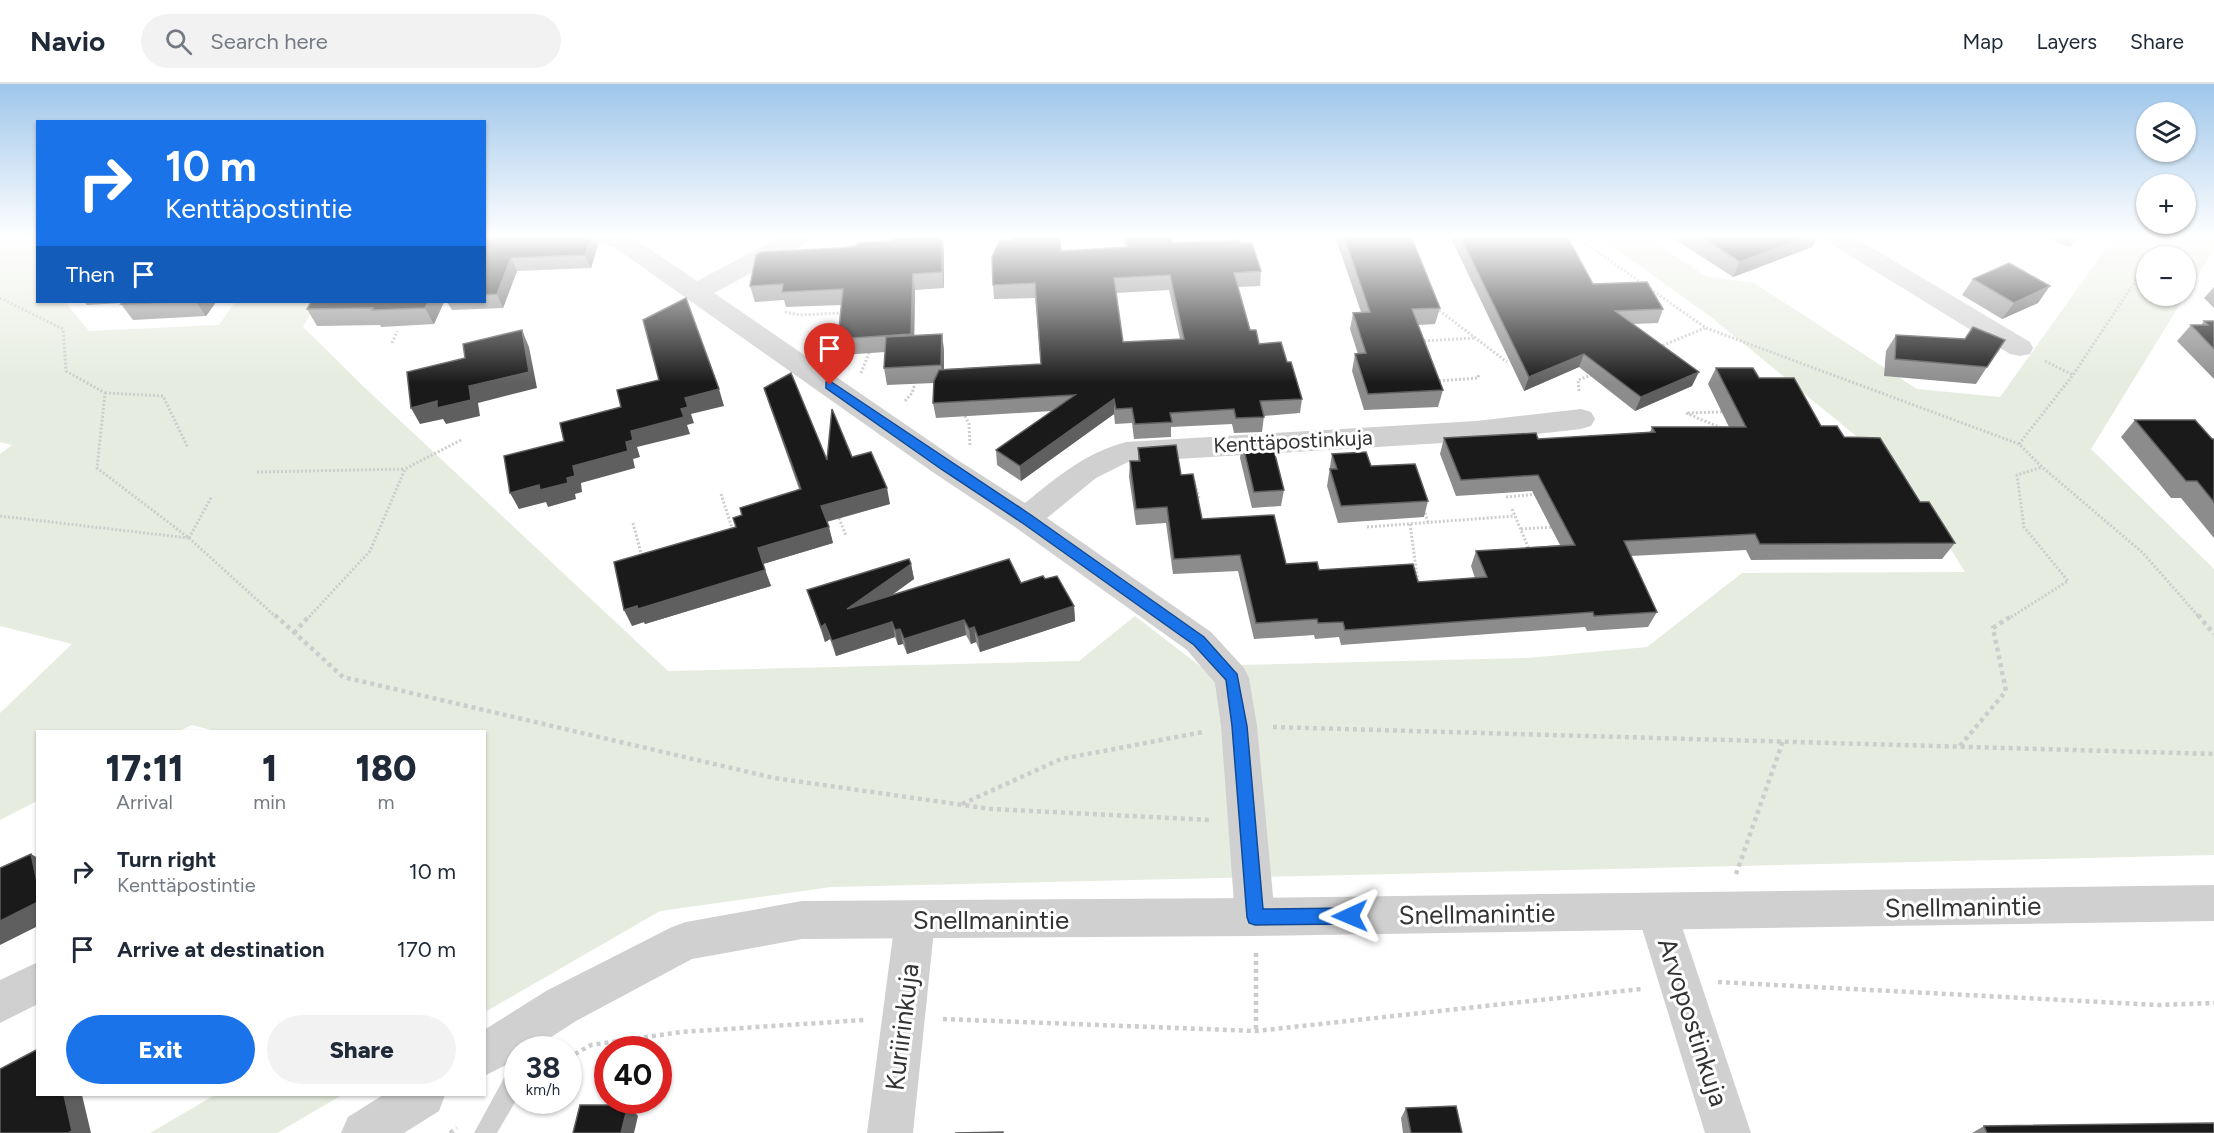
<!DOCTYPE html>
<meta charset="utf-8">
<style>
:root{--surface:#fff;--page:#f2f2f3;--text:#1f2937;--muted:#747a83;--line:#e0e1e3;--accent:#1a73e8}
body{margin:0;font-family:Figtree,sans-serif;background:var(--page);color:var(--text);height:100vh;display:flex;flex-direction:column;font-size:22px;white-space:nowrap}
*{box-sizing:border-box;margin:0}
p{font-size:20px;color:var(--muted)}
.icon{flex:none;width:33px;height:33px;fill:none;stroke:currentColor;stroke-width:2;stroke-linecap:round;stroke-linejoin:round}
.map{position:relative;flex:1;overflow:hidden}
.drawer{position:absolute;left:36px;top:646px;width:450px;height:366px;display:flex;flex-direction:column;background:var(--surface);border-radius:0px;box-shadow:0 2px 4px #0004}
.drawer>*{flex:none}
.guide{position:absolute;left:36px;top:36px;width:450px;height:183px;border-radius:0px;box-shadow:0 2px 4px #0004;background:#1a73e8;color:#fff;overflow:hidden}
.controls{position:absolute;left:2136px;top:18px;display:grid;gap:12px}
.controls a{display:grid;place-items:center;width:60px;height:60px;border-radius:50%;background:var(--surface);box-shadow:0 2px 4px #0004;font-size:30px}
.speed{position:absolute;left:504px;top:952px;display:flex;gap:12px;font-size:30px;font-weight:700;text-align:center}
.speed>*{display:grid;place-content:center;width:78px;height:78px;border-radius:50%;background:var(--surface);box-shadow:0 2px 4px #0004;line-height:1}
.speed small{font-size:15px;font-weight:400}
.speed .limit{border:9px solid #d22;background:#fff;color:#111}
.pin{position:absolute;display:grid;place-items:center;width:51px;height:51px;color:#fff;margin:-62px -26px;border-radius:50% 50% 50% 0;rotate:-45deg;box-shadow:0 0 6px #0007}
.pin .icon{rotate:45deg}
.me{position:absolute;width:66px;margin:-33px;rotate:269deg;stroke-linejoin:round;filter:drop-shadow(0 0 4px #0008)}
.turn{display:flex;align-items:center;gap:21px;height:126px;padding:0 30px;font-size:27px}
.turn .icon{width:78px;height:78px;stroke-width:2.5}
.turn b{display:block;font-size:42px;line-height:51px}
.then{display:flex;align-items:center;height:57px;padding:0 30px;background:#0003;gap:12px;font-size:22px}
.eta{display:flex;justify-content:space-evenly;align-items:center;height:102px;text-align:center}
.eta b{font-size:36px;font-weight:800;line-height:42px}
.button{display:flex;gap:12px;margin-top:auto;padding:12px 30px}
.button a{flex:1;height:69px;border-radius:36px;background:var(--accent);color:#fff;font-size:24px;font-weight:800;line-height:69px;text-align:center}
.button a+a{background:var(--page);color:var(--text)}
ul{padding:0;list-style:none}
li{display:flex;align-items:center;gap:18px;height:78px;padding:0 30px}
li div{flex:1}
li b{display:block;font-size:22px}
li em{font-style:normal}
header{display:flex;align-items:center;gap:36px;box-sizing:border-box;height:84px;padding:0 30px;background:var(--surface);border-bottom:2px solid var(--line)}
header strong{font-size:28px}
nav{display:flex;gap:33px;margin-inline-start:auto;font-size:21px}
.search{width:420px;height:54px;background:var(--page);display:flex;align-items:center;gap:15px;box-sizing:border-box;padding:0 21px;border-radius:33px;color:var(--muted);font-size:22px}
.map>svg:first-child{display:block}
.green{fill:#e6ecdf}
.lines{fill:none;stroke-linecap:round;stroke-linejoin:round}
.path-far1{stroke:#cdcdcd;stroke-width:3;stroke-dasharray:2 2;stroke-linecap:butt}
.path{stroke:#cdcdcd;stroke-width:4.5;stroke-dasharray:4 4;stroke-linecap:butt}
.service{fill:#d0d0d0;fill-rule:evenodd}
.minor{fill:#d0d0d0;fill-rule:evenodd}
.tertiary{fill:#d0d0d0;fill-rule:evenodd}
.wall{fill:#8c8c8c;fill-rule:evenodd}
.shaded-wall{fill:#5f5f5f}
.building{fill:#1a1a1a;stroke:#5f5f5f;stroke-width:1.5;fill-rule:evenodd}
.route{fill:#1a73e8;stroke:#114b97;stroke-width:1.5}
.labels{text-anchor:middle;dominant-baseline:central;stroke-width:6;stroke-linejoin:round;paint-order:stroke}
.street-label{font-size:21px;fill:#333;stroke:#fff}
.near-street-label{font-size:26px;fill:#333;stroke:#fff}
</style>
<header>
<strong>Navio</strong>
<div class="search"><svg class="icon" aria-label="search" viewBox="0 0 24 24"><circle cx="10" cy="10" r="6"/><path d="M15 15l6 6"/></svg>Search here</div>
<nav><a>Map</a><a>Layers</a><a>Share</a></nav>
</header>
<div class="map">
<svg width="2214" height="1049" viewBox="0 0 2214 1049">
<rect width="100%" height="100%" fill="#fff"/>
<!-- green -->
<g class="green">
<path d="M0,152H37L38,218H65L89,247L219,241L235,218H317L303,243L364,303L668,587L1079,577L1135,532L1200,582L1528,574L1647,563L1742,489L1965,488L1906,393L1711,233L1598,152H1647L1705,192L1754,199L1917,305L2000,313L2115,152H2214V165L2186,211V172H2146V212H2185L2091,365L2214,485V771L831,803L660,827L485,928L484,648H219L192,641L177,648H38L37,717L0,736V629L72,560L0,542V370L12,361L0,358Z"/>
<path d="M215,1011H342L277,1049H150Z"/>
</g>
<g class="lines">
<!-- path-far1 -->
<g class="path-far1">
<path d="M1575,152L1706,244L2019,360L2042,383L2143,469L2199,533"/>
<path d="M2152,172L2165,152"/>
<path d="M0,214L63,245L66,287L105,309L97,384L189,454L276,533"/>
<path d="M1436,224L1507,278"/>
<path d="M785,228L800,231L843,229"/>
<path d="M1420,257L1475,254"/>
<path d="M392,259L397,247"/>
<path d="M1659,263L1705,244"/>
<path d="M2045,277L2073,291"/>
<path d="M861,289L869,269"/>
<path d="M1435,297L1478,294L1479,290"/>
<path d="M1579,307L1578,296L1594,290"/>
<path d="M105,309L163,312L188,364"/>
<path d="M905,317L912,309L915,300"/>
<path d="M965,332L969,340L970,363"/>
<path d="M1721,344L1686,329L1722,328"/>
<path d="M2019,360L2073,291L2146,181"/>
<path d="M257,388L405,385"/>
<path d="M1194,397L1199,414"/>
<path d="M721,410L733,447"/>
<path d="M1506,413L1538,410"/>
<path d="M1424,425L1428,438"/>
<path d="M1512,425L1529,465"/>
<path d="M0,432L188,454"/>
<path d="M839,434L846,452"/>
<path d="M633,439L642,473"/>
<path d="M1410,440L1418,498"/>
<path d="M1367,443L1515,432"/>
<path d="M1521,445L1553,443"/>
<path d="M189,454L212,412"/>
<path d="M309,533L370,467L405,385L461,356"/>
<path d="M2011,533L2068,497L2024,443L2017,391L2042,383"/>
</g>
<!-- path -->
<g class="path">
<path d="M275,531L343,593L774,694L991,725L1211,736"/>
<path d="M2198,531L2214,550"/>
<path d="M294,549L310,531"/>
<path d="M1273,643L2214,670"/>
<path d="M1960,662L2006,607L1993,544L2013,531"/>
<path d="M962,720L1061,675L1203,648"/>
<path d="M1736,790L1783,657"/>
<path d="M1256,869V947"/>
<path d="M1718,898L2158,921L2214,919"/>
<path d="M943,935L1256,947L1641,905"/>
<path d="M568,974L591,961L681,948L864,936"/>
<path d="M450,1049L457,1044"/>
</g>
<!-- service -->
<path class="service" d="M518,980V1013L497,1049H474L510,983Z"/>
<!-- minor -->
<g class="minor">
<path d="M587,152L632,153L697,197L782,152H813L810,157L714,209L956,375L1025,419C1057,393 1085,369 1126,358L1476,337L1581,325L1591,328L1595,335L1591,342L1581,345L1476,357L1128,378L1096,394L1047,434L1211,548L1244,584L1249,594L1257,642L1275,833L1269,846L1255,852L1241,846L1235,833L1221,642L1215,599L1187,566L1015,443L934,389L614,163L590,157Z"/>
<path d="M1823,152H1852L2030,258L2033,264L2030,270L2020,272L2010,270L1826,157Z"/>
<path d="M1657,809L1671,815L1677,828L1751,1049H1705L1637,828L1643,815Z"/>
<path d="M915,817L929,823L935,836L913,1049H867L895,836L901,823Z"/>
<path d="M38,878V920L0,939V896Z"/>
</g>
<!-- tertiary -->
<g class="tertiary">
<path d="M2214,801V837L1255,852L802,855L692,875L576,937L531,966H518V975L484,992V946L546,907L672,843L686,838L802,817L1255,814Z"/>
<path d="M383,1011H445L439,1027L404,1049H341L348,1033Z"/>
</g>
</g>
<!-- wall -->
<g class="wall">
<path d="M493,152H595L598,161L591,184L517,187L503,224L452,226L447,218H484V153Z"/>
<path d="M942,152L944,168V204L915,206L914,252L942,250L944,267V285L1041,280L1035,214L994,215L993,201L1061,167L1125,164L1123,152H1171L1173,159H1240L1261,187L1260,202L1238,203L1250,246L1259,260L1287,278L1302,315L1300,329L1264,332L1262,348L1234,349L1232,340L1171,343V353L1134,355L1132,339L1115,340L1114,330L1021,397L997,381L996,366L1052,327L936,334L933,319L934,299L887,301L884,284L885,268L842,271L838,255L841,221L786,223L784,216L755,218L750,202L839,164L890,157ZM1169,206L1180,255L1123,258L1116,209Z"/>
<path d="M1335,152H1411L1440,224L1435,240L1418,241L1443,306L1438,323L1364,326L1352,287L1355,270H1358L1350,245L1353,229L1361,228Z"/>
<path d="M1450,152H1567L1593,200L1663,225L1658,239L1633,240L1692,302L1635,327L1579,283L1524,307Z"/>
<path d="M1670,152H1818L1812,163L1733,193Z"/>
<path d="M2040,152H2079L2070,163Z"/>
<path d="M1973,195L2038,219L2002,235L1962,211Z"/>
<path d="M2214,203V224L2204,214Z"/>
<path d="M84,218H216L206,232L133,236L121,220L122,219L87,221Z"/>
<path d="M444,218L434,240L381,243L380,241L317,242L307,225Z"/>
<path d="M2204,237H2214V295L2177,257L2191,241H2201Z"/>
<path d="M1896,251L1965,255L1987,283L1976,300L1884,292L1886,267Z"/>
<path d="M1716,284L1759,294L1821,342L1844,353L1920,418L1955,459L1942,475L1751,476L1746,466L1631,472L1657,528L1648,543L1587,547L1585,543L1341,561L1339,553L1315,555L1314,551L1254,555L1238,487L1173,490L1166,439L1136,441L1129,393L1130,377H1138V364L1181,391L1202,435L1286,480L1319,486L1418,498L1475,494L1471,482L1476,467L1560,461L1532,407L1456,412L1440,370L1444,354L1538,355L1650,348L1652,343H1729L1708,300Z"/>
<path d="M764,304L827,376L852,373L890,420L827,438L833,459L763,480L771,502L645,540L644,538L632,542L736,443L742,431L799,405L769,320Z"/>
<path d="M2135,336L2214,355V454L2181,414H2171L2121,353Z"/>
<path d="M1242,357L1284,406L1281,422L1252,424L1240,374Z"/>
<path d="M1332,370L1371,382L1428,417L1424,433L1338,439L1327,402Z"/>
<path d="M911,480L914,495L892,511L1021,499L1045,495L1074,522L1075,537L980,568L976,558L971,560L966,551L907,570L903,560L898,561L895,553L836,572L830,555L825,558L807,506Z"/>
<path d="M1406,1024L1462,1049H1403L1401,1034Z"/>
<path d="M1984,1042L2214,1049H1972Z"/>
</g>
<!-- shaded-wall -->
<g class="shaded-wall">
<path d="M592,152H595L598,161L591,184L585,171Z"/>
<path d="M942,152L944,168V204L942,188Z"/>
<path d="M1809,152H1818L1812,163L1733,193L1740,178Z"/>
<path d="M511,174L517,187L503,224L497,210Z"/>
<path d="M913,190L915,206L914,266L911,250Z"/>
<path d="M2050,202L2038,219L2002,235L2014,219Z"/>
<path d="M196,218H216L206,232Z"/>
<path d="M428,218H444L434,240L425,224Z"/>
<path d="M522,246L529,263L537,304L478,319L480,332L446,340L443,335L420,340L411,324L469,302Z"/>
<path d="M942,250L944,267V298L941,281Z"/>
<path d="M1584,270L1579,283L1524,307L1529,293Z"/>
<path d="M1699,288L1692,302L1635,327L1641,313Z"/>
<path d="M719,305L724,322L691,330L694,339L687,341L690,350L637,363L640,373L633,375L635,384L581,399L582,408L575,410L576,415L548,423L546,418L519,425L510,409L567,394L573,382L626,358L631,347L681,325L685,314Z"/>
<path d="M1114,315V330L1021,397L1020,382Z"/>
<path d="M887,404L890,420L825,438L821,422Z"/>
<path d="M829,443L833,459L763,480L758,464Z"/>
<path d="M911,480L914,495L851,540L847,525Z"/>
<path d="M765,486L771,502L645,540L644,538L632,542L624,526Z"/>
<path d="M1074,522L1075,537L980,568L978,553Z"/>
<path d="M964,536L966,551L907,570L904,555Z"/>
<path d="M892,538L895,553L836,572L832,557Z"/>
<path d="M825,540L830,555L825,558L821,543Z"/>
<path d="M974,543L976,558L971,560L969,545Z"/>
<path d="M900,545L903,560L898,561L895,546Z"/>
<path d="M31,770L38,774V802Z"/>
<path d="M38,818V842L0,861V837Z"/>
<path d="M64,1011H82L91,1049H68Z"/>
<path d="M628,1021L638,1032L634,1049H621Z"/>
</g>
<!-- building -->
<g class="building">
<path d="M493,152H592L585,171L511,174L497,210L484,211V153Z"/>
<path d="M942,152V188L913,190L911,250L838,255L843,205L782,208L783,200L750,202L756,171L761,168L839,164L856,162L857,159L890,157V154Z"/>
<path d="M1012,152H1060L1061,167L1128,163L1126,152H1171L1173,159L1239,156L1240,159H1252L1261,187L1234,189L1250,246H1256L1259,260L1281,258L1287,278H1291L1302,315L1260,317L1264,333L1236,334L1234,325L1170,329L1172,338L1135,340L1132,324L1116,325L1114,315L1020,382L996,366L1075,311L933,319L934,297L939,286L1041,280L1035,199L993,201L992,173L1000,156H1012ZM1170,191L1184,255L1123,258L1114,194Z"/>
<path d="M1344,152H1411L1440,224L1412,225L1443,306L1368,310L1355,270L1366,269L1353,229L1370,228Z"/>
<path d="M1460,152H1567L1593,200L1647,198L1663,225L1615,227L1699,288L1641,313L1584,270L1529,293Z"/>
<path d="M1700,152H1809L1740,178Z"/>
<path d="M2009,179L2050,202L2014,219L1973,195Z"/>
<path d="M686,214L719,305L685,314L688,323L681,325L684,333L631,347L633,356L626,358L628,367L573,382L575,392L567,394L568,399L540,406L539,401L510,409L504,372L564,357L560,339L621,323L617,306L659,296L643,236Z"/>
<path d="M123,218H178L121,220Z"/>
<path d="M311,218H428L425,224L372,226L373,224L307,225Z"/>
<path d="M2204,237H2214V265L2191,241H2208Z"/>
<path d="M1973,243L2005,256L1987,283L1895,275L1896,251L1965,255Z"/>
<path d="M522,246L529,288L469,302L471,316L437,324V317L411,324L407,288L465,274L463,260Z"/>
<path d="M942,250L941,281L884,284L886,253Z"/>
<path d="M1716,284H1753L1759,294H1794L1821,342H1837L1844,353L1880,354L1920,418H1929L1955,459L1760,460L1755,450L1624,457L1657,528L1594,532L1593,528L1345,546L1343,538L1318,539L1317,535L1256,539L1240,471L1174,475L1167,423L1136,425L1130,377H1140L1138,364L1176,361L1181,391L1193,390L1202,435L1274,431L1286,480L1317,478L1319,486L1413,480L1418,498L1487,493L1476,467L1575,461L1538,391L1461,396L1444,354L1536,349L1538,355L1655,348L1652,343H1746Z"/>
<path d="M791,289L827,376L832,325L852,373L871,368L887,404L821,422L829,443L758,464L765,486L638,525L637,522L624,526L614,478L736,443L733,434L742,431L740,424L801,405L764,304Z"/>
<path d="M2135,336H2195L2212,355H2214V418L2197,397H2186Z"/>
<path d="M1271,355L1284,406L1254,408L1242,357Z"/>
<path d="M1366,368L1371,382L1415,380L1428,417L1341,422L1330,385H1337L1332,370Z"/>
<path d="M909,475L911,480L847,525L1009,475L1021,499L1043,492L1045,495L1057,492L1074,522L978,553L974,543L969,545L964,536L904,555L900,545L895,546L892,538L832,557L825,540L821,543L807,506Z"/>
<path d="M31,770L38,802V818L0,837V784Z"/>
<path d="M38,965V1011H64L72,1047L68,1049H0V985Z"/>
<path d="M580,1021H628L621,1049H573Z"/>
<path d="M1456,1022L1462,1049H1411L1406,1024Z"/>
<path d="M2214,1039V1049H1987L1984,1042Z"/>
<path d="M1003,1048V1049H955Z"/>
</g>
<!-- sky -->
<linearGradient id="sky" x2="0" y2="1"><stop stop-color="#9ec6ea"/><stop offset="0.51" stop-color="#fff"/><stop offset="1" stop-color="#fff" stop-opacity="0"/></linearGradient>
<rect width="2214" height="299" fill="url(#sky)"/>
<!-- route -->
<path class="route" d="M830,297L1031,431L1204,553L1237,590L1247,642L1263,825L1350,824L1356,827L1358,832L1356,838L1350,840L1255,841L1249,839L1247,833L1232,642L1226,596L1194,561L1021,438L941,385L826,304V298Z"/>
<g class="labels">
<!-- street labels -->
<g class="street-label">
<text transform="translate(1293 357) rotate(-3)">Kenttäpostinkuja</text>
</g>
<!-- near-street labels -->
<g class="near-street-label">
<text transform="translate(1963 823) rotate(-1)">Snellmanintie</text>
<text transform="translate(1477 830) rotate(-1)">Snellmanintie</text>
<text x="991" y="836">Snellmanintie</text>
<text transform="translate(1693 938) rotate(72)">Arvopostinkuja</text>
<text transform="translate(902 943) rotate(-83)">Kuriirinkuja</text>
</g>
</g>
</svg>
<div class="controls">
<a><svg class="icon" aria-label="layers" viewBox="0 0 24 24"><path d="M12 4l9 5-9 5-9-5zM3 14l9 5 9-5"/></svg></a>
<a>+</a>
<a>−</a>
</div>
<div class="speed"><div>38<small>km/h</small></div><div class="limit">40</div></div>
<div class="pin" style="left:830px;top:301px;background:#d93025"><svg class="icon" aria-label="arrive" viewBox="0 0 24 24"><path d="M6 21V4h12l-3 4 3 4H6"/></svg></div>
<svg class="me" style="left:1350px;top:832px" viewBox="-20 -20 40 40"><path d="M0-17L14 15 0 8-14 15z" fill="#1a73e8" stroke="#fff" stroke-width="4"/></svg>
<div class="guide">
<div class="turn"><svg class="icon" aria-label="right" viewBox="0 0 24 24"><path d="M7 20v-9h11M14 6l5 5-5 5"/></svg><div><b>10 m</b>Kenttäpostintie</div></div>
<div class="then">Then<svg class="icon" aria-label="arrive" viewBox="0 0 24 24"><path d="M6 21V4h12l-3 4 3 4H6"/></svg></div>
</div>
<section class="drawer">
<div class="eta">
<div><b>17:11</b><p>Arrival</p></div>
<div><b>1</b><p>min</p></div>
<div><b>180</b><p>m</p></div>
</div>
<ul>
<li><svg class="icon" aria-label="right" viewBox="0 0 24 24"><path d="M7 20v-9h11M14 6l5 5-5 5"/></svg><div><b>Turn right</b><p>Kenttäpostintie</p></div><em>10 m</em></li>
<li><svg class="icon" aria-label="arrive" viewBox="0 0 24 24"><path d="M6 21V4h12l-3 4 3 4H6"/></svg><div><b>Arrive at destination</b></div><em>170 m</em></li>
</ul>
<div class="button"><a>Exit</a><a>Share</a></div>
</section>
</div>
